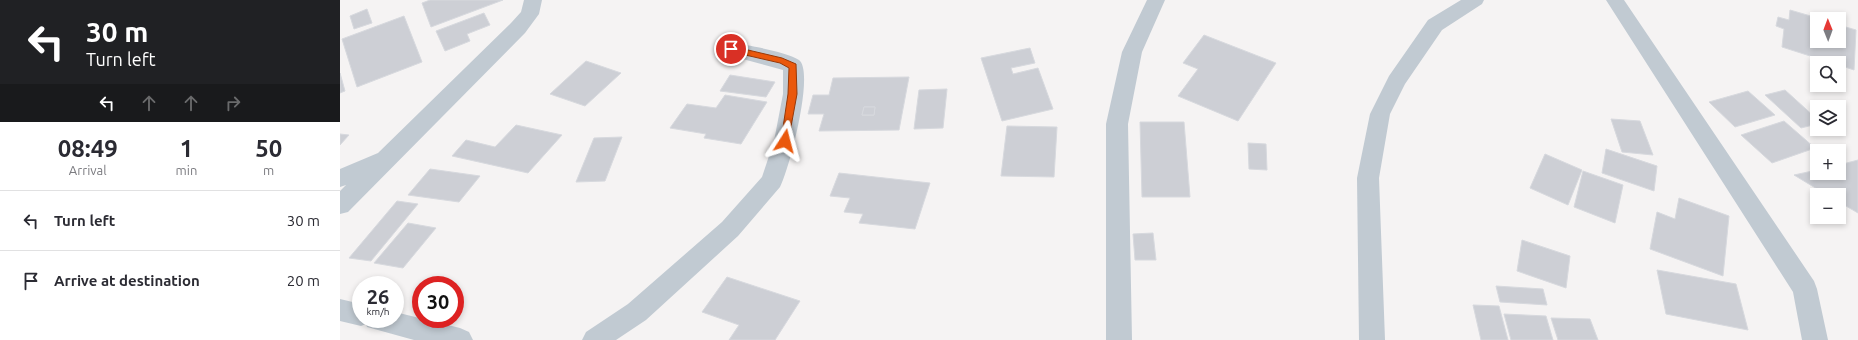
<!DOCTYPE html>
<meta charset="utf-8">
<style>
:root{--surface:#fff;--page:#f7f7f7;--text:#2b2b33;--muted:#7c7c81;--line:#e1e1e2}
body{margin:0;font-family:Ubuntu,sans-serif;background:var(--page);color:var(--text);height:100vh;display:flex;flex-direction:column;font-size:15px;white-space:nowrap}
*{box-sizing:border-box;margin:0}
p{font-size:13px;color:var(--muted)}
.icon{flex:none;width:22px;height:22px;fill:none;stroke:currentColor;stroke-width:2;stroke-linecap:round;stroke-linejoin:round}
.map{position:relative;flex:1;overflow:hidden}
.details{display:flex;flex-direction:column;background:var(--surface);width:340px}
.details>*{flex:none}
.guide{background:#202124;color:#fff;overflow:hidden}
.needle{width:26px;rotate:359deg}
.controls{position:absolute;left:1470px;top:12px;display:grid;gap:8px}
.controls a{display:grid;place-items:center;width:36px;height:36px;border-radius:0px;background:var(--surface);box-shadow:0 2px 6px #0003;font-size:20px}
.speed{position:absolute;left:12px;top:276px;display:flex;gap:8px;font-size:20px;font-weight:700;text-align:center}
.speed>*{display:grid;place-content:center;width:52px;height:52px;border-radius:50%;background:var(--surface);box-shadow:0 2px 6px #0003;line-height:1}
.speed small{font-size:10px;font-weight:400}
.speed .limit{border:6px solid #d22;background:#fff;color:#111}
.pin{position:absolute;display:grid;place-items:center;width:34px;height:34px;color:#fff;margin:-17px;border:2px solid #fff;border-radius:50%;box-shadow:0 1px 4px #0007}
.me{position:absolute;width:44px;margin:-22px;rotate:9deg;stroke-linejoin:round;filter:drop-shadow(0 0 3px #0008)}
.turn{display:flex;align-items:center;gap:14px;height:84px;padding:0 20px;font-size:18px}
.turn .icon{width:52px;height:52px;stroke-width:2.5}
.turn b{display:block;font-size:28px;line-height:34px}
.lanes{display:flex;align-items:center;height:38px;padding:0 20px;background:#0003;justify-content:center;gap:20px;direction:ltr}
.lanes .off{opacity:.35}
.eta{display:flex;justify-content:space-evenly;align-items:center;height:68px;text-align:center}
.eta b{font-size:24px;font-weight:700;line-height:28px}
ul{padding:0;list-style:none}
li{display:flex;align-items:center;gap:12px;height:60px;padding:0 20px;border-top:1px solid var(--line)}
li div{flex:1}
li b{display:block;font-size:15px}
li em{font-style:normal}
main{display:flex;flex:1;min-height:0}
.map>svg:first-child{display:block}
.building{fill:#cdcfd5;stroke:#d7d9de;fill-rule:evenodd}
.lines{fill:none;stroke-linecap:round;stroke-linejoin:round}
.minor{fill:#c1cad2;fill-rule:evenodd}
.route{fill:#ea580c;stroke:#983908}
</style>
<main>
<section class="details">
<div class="guide">
<div class="turn"><svg class="icon" aria-label="left" viewBox="0 0 24 24"><path d="M17 20v-9H6M10 6l-5 5 5 5"/></svg><div><b>30 m</b>Turn left</div></div>
<div class="lanes"><svg class="icon" aria-label="left" viewBox="0 0 24 24"><path d="M17 20v-9H6M10 6l-5 5 5 5"/></svg><svg class="icon off" aria-label="ahead" viewBox="0 0 24 24"><path d="M12 20V5M6 11l6-6 6 6"/></svg><svg class="icon off" aria-label="ahead" viewBox="0 0 24 24"><path d="M12 20V5M6 11l6-6 6 6"/></svg><svg class="icon off" aria-label="right" viewBox="0 0 24 24"><path d="M7 20v-9h11M14 6l5 5-5 5"/></svg></div>
</div>
<div class="eta">
<div><b>08:49</b><p>Arrival</p></div>
<div><b>1</b><p>min</p></div>
<div><b>50</b><p>m</p></div>
</div>
<ul>
<li><svg class="icon" aria-label="left" viewBox="0 0 24 24"><path d="M17 20v-9H6M10 6l-5 5 5 5"/></svg><div><b>Turn left</b></div><em>30 m</em></li>
<li><svg class="icon" aria-label="arrive" viewBox="0 0 24 24"><path d="M6 21V4h12l-3 4 3 4H6"/></svg><div><b>Arrive at destination</b></div><em>20 m</em></li>
</ul>
</section>
<div class="map">
<svg width="1518" height="340" viewBox="0 0 1518 340">
<rect width="100%" height="100%" fill="#f5f3f3"/>
<!-- building -->
<g class="building">
<path d="M90,0H163L91,27L82,3Z"/>
<path d="M27,9L32,23L14,29L10,16Z"/>
<path d="M1450,10L1481,19H1477V41H1499V25L1516,30L1514,70L1499,65V63H1492L1442,47L1444,29L1436,26L1438,17L1449,20Z"/>
<path d="M144,13L150,25L127,34L130,41L105,51L96,31Z"/>
<path d="M64,16L82,62L17,87L2,39Z"/>
<path d="M864,35L936,63L898,121L838,96L858,69L843,63Z"/>
<path d="M690,48L695,63L671,68L673,74L698,68L713,109L662,121L641,58Z"/>
<path d="M246,61L281,73L245,106L210,94Z"/>
<path d="M0,73L5,91L0,93Z"/>
<path d="M390,75L435,82L426,97L380,91Z"/>
<path d="M569,77L559,130L479,131L484,114H468L473,95H489L493,78ZM524,107H535L534,115H522Z"/>
<path d="M607,89L603,128L574,129L579,90Z"/>
<path d="M1445,90L1477,119V124L1461,128L1425,95Z"/>
<path d="M1408,91L1435,115L1395,127L1369,102Z"/>
<path d="M385,95L427,102L401,144L364,138L366,134L330,128L347,104L376,108Z"/>
<path d="M524,107H535L534,115H522Z"/>
<path d="M1271,119L1300,121L1313,155L1282,152Z"/>
<path d="M1444,121L1475,148L1432,163L1401,135Z"/>
<path d="M800,122H844L850,197H802Z"/>
<path d="M176,125L222,135L188,173L112,156L126,140L155,147Z"/>
<path d="M667,126L717,127L714,177L661,176Z"/>
<path d="M0,134L9,135L0,145Z"/>
<path d="M282,137L265,181L236,182L254,138Z"/>
<path d="M908,143L926,144L927,170L909,169Z"/>
<path d="M1266,149L1317,166L1314,191L1262,173Z"/>
<path d="M1205,154L1242,170L1228,205L1190,188Z"/>
<path d="M1518,160V213L1499,202V195H1487L1454,175L1477,170V173H1499V165Z"/>
<path d="M90,169L140,176L119,202L68,195Z"/>
<path d="M1243,171L1283,185L1275,223L1234,207Z"/>
<path d="M499,173L590,183L575,229L519,223L523,214L504,212L510,198L490,196Z"/>
<path d="M1339,198L1389,216L1383,276L1310,249L1317,212L1335,219Z"/>
<path d="M57,201L78,204L31,261L9,258Z"/>
<path d="M68,223L96,228L63,268L34,263Z"/>
<path d="M813,233L816,260H795L793,234Z"/>
<path d="M1182,240L1230,256L1226,288L1177,271Z"/>
<path d="M1317,270L1396,284L1408,330L1326,314Z"/>
<path d="M387,277L460,301L435,340H389L399,325L362,312Z"/>
<path d="M1156,286L1203,289L1207,305L1160,302Z"/>
<path d="M1133,305L1159,306L1168,340H1141Z"/>
<path d="M1164,314L1206,316L1213,340H1171Z"/>
<path d="M1211,318L1250,319L1258,340H1218Z"/>
</g>
<g class="lines">
<!-- minor -->
<g class="minor">
<path d="M184,0H202L199,14L185,33L8,212L0,214V191L6,185L0,187V169L38,153L171,23L181,12Z"/>
<path d="M807,0H825L802,52L788,124L792,340H766V124L782,52Z"/>
<path d="M1121,0H1144L1142,4L1102,30L1065,84L1050,114L1039,178L1045,340H1019L1017,178L1030,114L1049,76L1088,20Z"/>
<path d="M1266,0H1284L1474,281L1477,289L1488,340H1462L1453,292Z"/>
<path d="M391,42C409,46 445,51 459,60C475,72 449,170 440,187L398,236L306,320L276,340H242L246,332L288,304L382,222L422,177L434,141L443,94V70L384,54L381,49L384,44Z"/>
<path d="M0,299L21,304V319H55V312L120,328L129,332L133,340H74L27,327L26,324L21,326L0,321Z"/>
</g>
</g>
<!-- route -->
<path class="route" d="M391,46L442,58L456,64L457,94L448,143L445,144L441,141L448,94L449,68L440,63L388,51L387,49Z"/>
</svg>
<div class="controls">
<a><svg class="needle" viewBox="-14 -14 28 28"><path d="M0-13l5 13h-10z" fill="#e53935"/><path d="M0 13l5-13h-10z" fill="#7c7c81"/></svg></a>
<a><svg class="icon" aria-label="search" viewBox="0 0 24 24"><circle cx="10" cy="10" r="6"/><path d="M15 15l6 6"/></svg></a>
<a><svg class="icon" aria-label="layers" viewBox="0 0 24 24"><path d="M12 4l9 5-9 5-9-5zM3 14l9 5 9-5"/></svg></a>
<a>+</a>
<a>−</a>
</div>
<div class="speed"><div>26<small>km/h</small></div><div class="limit">30</div></div>
<div class="pin" style="left:391px;top:49px;background:#d93025"><svg class="icon" aria-label="arrive" viewBox="0 0 24 24"><path d="M6 21V4h12l-3 4 3 4H6"/></svg></div>
<svg class="me" style="left:445px;top:141px" viewBox="-20 -20 40 40"><path d="M0-17L14 15 0 8-14 15z" fill="#ea580c" stroke="#fff" stroke-width="4"/></svg>
</div>
</main>
